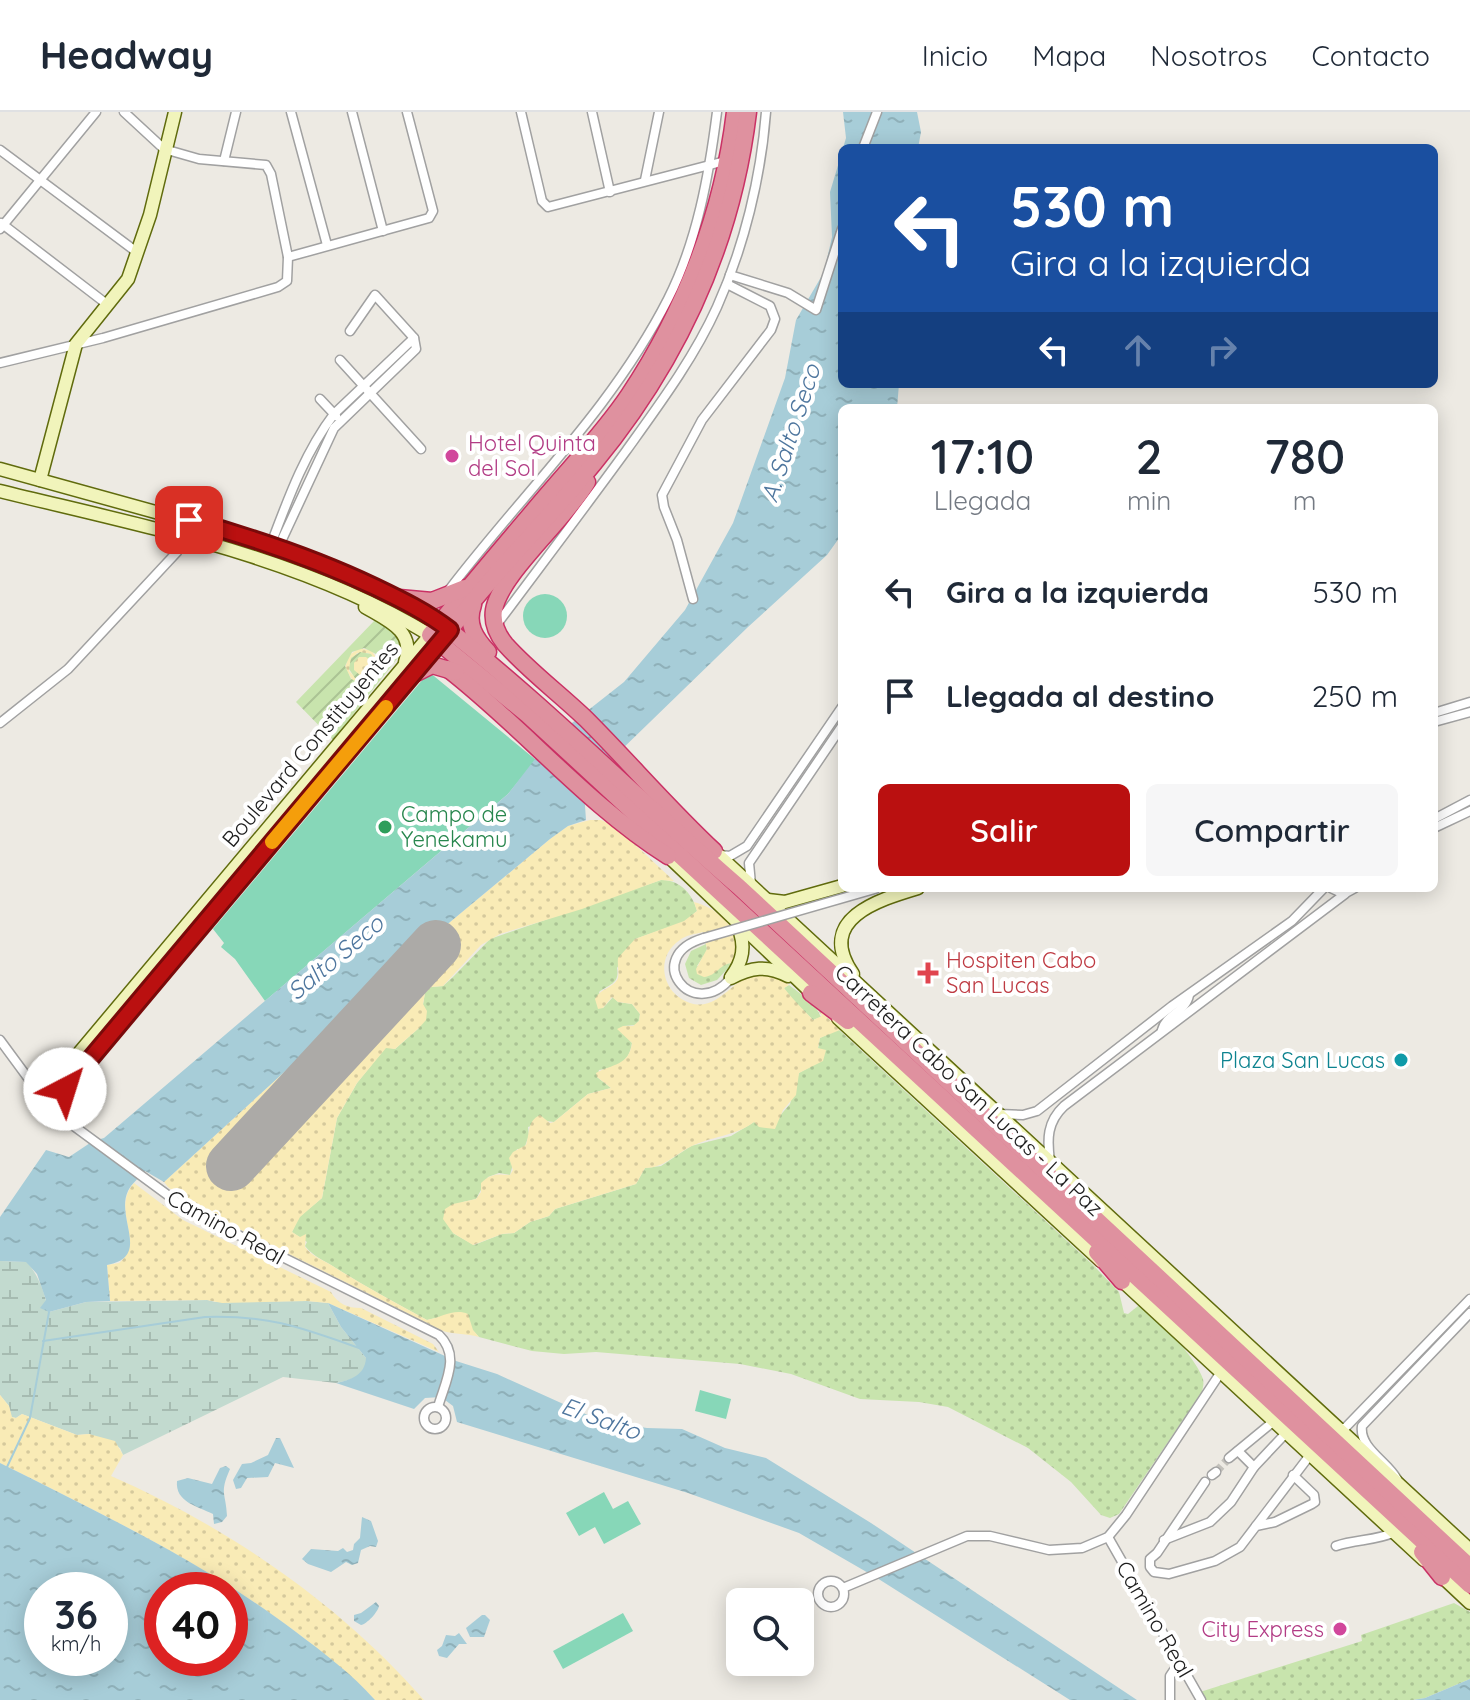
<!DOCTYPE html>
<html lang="es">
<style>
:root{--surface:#fff;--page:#f6f6f7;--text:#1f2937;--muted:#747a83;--line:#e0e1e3;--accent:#ba1010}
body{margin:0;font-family:Quicksand,sans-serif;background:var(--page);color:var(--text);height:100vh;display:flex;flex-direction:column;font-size:30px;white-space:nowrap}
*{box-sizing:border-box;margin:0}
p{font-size:26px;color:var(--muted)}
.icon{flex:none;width:44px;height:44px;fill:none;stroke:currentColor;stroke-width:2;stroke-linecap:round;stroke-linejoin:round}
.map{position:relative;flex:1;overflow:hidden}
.sheet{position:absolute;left:838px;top:292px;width:600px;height:488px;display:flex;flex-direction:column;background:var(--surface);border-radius:12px;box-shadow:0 4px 20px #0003}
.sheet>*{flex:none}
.hud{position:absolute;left:838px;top:32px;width:600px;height:244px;border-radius:12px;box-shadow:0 4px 20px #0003;background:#1a4fa0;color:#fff;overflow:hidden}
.fabs{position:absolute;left:726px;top:1476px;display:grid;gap:16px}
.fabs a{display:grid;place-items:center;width:88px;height:88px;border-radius:12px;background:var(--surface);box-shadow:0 4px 20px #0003;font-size:40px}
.speed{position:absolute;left:24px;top:1460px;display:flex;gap:16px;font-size:40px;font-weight:700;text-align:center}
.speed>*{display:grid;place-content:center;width:104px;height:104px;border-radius:50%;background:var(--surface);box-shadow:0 4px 20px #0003;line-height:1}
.speed small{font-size:20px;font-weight:400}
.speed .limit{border:12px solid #d22;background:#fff;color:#111}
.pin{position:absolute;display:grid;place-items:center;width:68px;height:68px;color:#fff;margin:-34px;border-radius:16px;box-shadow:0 4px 12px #0006}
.me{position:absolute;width:88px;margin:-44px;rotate:40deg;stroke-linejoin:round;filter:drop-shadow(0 0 6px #0008)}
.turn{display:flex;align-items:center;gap:28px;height:168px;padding:0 40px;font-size:36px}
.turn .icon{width:104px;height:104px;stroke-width:2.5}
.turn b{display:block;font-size:56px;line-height:68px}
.lanes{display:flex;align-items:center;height:76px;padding:0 40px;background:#0003;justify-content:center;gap:40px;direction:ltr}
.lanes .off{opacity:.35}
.eta{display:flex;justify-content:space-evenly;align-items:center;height:136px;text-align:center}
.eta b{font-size:48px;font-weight:600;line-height:56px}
.action{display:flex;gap:16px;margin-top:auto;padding:16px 40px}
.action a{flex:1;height:92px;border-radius:12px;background:var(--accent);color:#fff;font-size:32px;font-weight:600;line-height:92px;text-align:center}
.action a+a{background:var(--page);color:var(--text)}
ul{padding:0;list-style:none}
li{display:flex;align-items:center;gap:24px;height:104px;padding:0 40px}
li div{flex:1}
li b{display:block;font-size:30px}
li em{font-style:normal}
header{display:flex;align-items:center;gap:48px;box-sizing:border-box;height:112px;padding:0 40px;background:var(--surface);border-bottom:2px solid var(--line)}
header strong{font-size:38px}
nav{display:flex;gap:44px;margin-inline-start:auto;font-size:28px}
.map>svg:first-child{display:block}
.grass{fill:url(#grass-dots)}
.wetland{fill:url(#wetland-marsh)}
.sand{fill:url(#sand-dots);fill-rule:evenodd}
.garden{fill:url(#garden-furrows);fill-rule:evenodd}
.pitch{fill:#87d7b8}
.water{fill:url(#water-ripples);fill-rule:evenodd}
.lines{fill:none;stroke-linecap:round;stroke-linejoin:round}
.stream{stroke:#a7cdd8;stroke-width:2}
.runway{stroke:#acaaa7;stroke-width:50}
.street-tunnel{stroke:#c3c1bb;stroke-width:8;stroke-dasharray:8 4;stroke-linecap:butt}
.street-casing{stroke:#a1a1a1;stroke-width:11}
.secondary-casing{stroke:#606b0d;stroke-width:15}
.highway-casing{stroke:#ca3165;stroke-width:19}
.street{stroke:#fff;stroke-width:8}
.secondary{stroke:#f1f4bb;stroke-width:12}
.highway{stroke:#df919f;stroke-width:16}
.street-bridge-casing{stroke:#a1a1a1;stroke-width:11;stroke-linecap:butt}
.street-bridge{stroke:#fff;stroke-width:8}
.route-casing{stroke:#790a0a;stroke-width:20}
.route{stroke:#ba1010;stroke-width:14}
.slow{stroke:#f59e0b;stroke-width:14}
.hotel-dot{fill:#d1479c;stroke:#fff;stroke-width:3}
.leisure-dot{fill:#2e9e5b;stroke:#fff;stroke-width:3}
.health-dot{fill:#e0444e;stroke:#fff;stroke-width:3}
.culture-dot{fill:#0f9aa8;stroke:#fff;stroke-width:3}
.labels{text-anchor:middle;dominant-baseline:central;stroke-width:8;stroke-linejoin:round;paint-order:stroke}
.hotel-label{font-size:22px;fill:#b23c85;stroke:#fff;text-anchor:start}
.street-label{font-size:22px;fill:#1d1d1d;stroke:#fff}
.leisure-label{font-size:22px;fill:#27864d;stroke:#fff;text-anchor:start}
.health-label{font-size:22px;fill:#be3a42;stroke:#fff;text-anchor:start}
.culture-label{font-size:22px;fill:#0d838f;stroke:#fff;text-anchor:end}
.water-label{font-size:24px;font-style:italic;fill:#4e769e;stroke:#fff}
</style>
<header>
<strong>Headway</strong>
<nav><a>Inicio</a><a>Mapa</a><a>Nosotros</a><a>Contacto</a></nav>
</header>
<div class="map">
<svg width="1470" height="1588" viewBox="0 0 1470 1588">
<defs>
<pattern id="grass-dots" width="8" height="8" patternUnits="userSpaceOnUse" patternTransform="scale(2)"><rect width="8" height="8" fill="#c8e4ad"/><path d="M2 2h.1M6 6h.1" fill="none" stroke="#abc394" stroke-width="1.8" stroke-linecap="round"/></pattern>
<pattern id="wetland-marsh" width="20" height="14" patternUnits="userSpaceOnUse" patternTransform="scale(2)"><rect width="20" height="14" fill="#c2dacf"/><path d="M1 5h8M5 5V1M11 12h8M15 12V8" fill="none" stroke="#a6bbb1"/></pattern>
<pattern id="sand-dots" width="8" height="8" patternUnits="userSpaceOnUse" patternTransform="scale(2)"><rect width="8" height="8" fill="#f9ebb6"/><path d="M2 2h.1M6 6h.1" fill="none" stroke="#d5c99c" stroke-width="1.8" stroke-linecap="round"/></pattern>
<pattern id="garden-furrows" width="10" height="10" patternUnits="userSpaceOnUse" patternTransform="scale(2)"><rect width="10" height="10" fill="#c8e4ad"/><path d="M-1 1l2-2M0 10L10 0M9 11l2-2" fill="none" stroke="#abc394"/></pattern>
<pattern id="water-ripples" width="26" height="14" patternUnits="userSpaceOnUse" patternTransform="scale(2)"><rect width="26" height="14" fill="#a7cdd8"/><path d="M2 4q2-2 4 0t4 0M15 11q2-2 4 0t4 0" fill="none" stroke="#8fb0b9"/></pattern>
</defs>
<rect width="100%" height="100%" fill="#edeae3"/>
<!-- grass -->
<g class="grass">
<path d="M661,768C679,767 693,782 697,799L684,810L635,827L617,856C620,872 609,872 599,880L603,896L613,885L618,890L632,892L640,902L639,909L636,913L623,914L624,922L632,931C629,951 617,955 599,958L597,965L611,976L588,982L554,1010L546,1009L528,1015L529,1023L524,1037H517L510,1063L499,1061L488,1065L476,1087L463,1090L453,1121L474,1133L502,1122L514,1121L530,1110L549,1104L555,1097L636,1072L645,1056L661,1054L691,1034L731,1024L754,1010L777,1007L790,992L799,961L815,952L820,926L838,917L1094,1154L1119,1180L1124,1201L1128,1202L1138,1194C1155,1199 1198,1249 1203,1267C1204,1273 1203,1274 1202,1280L1119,1402L1110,1406L1101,1403L1071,1370L1028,1336L948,1295L919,1290L860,1287L791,1262L740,1252L596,1240L564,1242L532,1239L479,1225L457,1201L427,1208C394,1190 362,1173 331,1153C321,1147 313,1144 305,1134L307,1130L292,1120L299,1105L322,1086L337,1006L357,971L386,935L395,937L419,916L425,881L431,875L443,874L453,865L490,827Z"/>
<path d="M706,832L707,839L697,854L733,851L717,868L701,873L689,866L685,852L691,839Z"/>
<path d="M789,873L814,892L821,905L813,908C804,898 790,888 784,876Z"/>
<path d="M1454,1491L1470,1500V1567L1425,1586L1413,1588H1204L1200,1580L1362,1529L1361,1523Z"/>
</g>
<!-- wetland -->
<path class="wetland" d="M0,1149L27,1150C40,1166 44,1180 49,1200L86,1190L208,1188L215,1190L307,1189L328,1191L341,1215L366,1246V1254L358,1264L349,1268L336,1271L283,1265L123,1343L120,1336L89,1322L77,1323L22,1302L16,1306L11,1305L9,1294L0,1283Z"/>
<!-- sand -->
<g class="sand">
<path d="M360,536L372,539L380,552L377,564L366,571L353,569L345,556L349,543ZM357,541H368L376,548V560L368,567H357L349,559Z"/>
<circle cx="363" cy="554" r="10"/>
<path d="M590,708H601L615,714L674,769L661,768L582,797L500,822L481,833L443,874L431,875L425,881L423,892L427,899L426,908L419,916L395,937L386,936L357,971L337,1006L322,1086L300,1105L292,1120L300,1125L306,1122L305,1135C313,1145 321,1147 331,1153C362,1173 394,1190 427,1208C441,1206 454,1196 468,1202L473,1218L479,1225C466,1221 456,1223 443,1219L199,1097L168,1075L164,1070L432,825L550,727L568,714Z"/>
<path d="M694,790C721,797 746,822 733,851C720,851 717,864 704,865L697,862L696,857L707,837L703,820C695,822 686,823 680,828C654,845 662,882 690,891C728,904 743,833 789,873L784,876C792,887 803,897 813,908L822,904L814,892L840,918L820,926L818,936L826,938L823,949L799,961L796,983L783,998L775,1017L759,1015L754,1010C734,1025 711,1024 690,1035C674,1043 664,1056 645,1056L636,1072L555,1097L549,1104L530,1110L514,1121L502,1122L473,1133L453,1121L443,1107L445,1097L453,1092L476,1087L481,1080V1071C491,1061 498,1062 510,1063L513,1058L509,1046L513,1040L526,1033C530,1021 527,1009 540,1003L550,1011L554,1010L588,982L611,976L597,965L596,961C612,952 629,954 632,931L617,917L623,914H633L639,909L640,902L632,892L618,890L612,885L603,896L598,897L595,887C601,876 612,876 617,868C620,863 617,853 618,846L635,827L684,809L697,799Z"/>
<path d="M134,1071L183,1108L331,1180C338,1192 347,1196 361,1196L433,1232L439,1240L328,1191L307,1189L222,1191L207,1188L110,1189L107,1153L119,1151C146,1129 110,1098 134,1071Z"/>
<path d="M0,1283L9,1294L12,1305L16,1306L22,1302L77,1323L89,1322L115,1329L123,1343L111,1364C228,1415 340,1492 424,1588H375C353,1564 327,1544 301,1524C209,1453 104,1403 0,1351Z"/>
</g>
<!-- garden -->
<g class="garden">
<path d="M375,508C390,517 401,523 401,542L333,628L296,590ZM364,536L376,542L380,554L375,566L364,572L351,567L345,554L352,540Z"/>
<path d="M360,540L371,542L377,552L374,563L366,568L355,566L349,557L351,546ZM359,545H366L372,550V557L367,563H360L354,558V551Z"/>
</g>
<!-- pitch -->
<g class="pitch">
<circle cx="545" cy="504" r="22"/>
<path d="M429,560L536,648L508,682L265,889L235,847L221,835L224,831L213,817Z"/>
<path d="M700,1278L731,1287L726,1307L695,1299Z"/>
<path d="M604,1380L613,1397L628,1389L641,1412L604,1432L595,1415L579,1424L566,1401Z"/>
<path d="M623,1501L633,1519L563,1557L553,1539Z"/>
</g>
<!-- water -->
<g class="water">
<path d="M843,0H917L921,20L918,36H843L846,26Z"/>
<path d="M842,40V272H899L897,296H842V422L827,443L748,515L617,642L584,679L586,708L568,714L550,727L432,825L164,1070L145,1059C140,1065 131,1072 128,1079C115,1106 152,1145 107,1153L110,1189L86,1190L49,1200L40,1196L46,1188L37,1162L26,1150L0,1149V1105L46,1038L69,1045L93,1029L104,1026L508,682L549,629L624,570L685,498L733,411L785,266L796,208L824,160L832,125L830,80Z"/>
<path d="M328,1191L456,1249L497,1262L601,1309L647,1316L682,1317L725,1336L766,1346L871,1411L1137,1588H1070L877,1466L799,1421L688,1381L457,1310L453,1294L441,1285L425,1286L414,1297L336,1271C351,1268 365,1263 366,1246L341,1215Z"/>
<path d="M276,1326H280L294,1356L275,1351L268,1365L247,1366L241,1376L236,1377L233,1368L242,1352L251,1351L268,1343Z"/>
<path d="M0,1351C102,1402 205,1451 296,1520C324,1541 352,1562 375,1588H0ZM42,1478H110V1546H42ZM162,1478H230V1546H162Z"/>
<path d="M226,1354L230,1357C219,1382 226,1380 227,1404L222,1410L214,1412L213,1402C197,1394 175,1390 177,1369L188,1366L212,1372L220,1356Z"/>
<path d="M362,1405L371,1409L378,1429L376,1435L370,1434L361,1438L358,1451L352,1453L346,1450L331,1460L308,1452L302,1447L311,1437L338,1439L343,1436L347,1440L353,1438L354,1432L360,1426Z"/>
<path d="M376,1490L379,1494C378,1500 367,1512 361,1513L354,1509V1503L361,1501Z"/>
<path d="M482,1503H485L490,1508L484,1525H470L466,1516Z"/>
<path d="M459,1521L467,1532H459L447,1546L439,1544L437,1538L442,1534L446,1523L455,1524Z"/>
<path d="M1470,1567V1588H1413L1425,1586Z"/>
</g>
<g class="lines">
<!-- stream -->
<g class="stream">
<path d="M43,1229L205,1205C269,1203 300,1215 359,1236"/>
<path d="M7,1355L30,1306L49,1200"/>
</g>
<!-- runway -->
<path class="runway" d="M231,1054L436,833"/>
<!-- street-tunnel -->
<path class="street-tunnel" d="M1216,1360L1229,1346"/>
<defs>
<g id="street">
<path d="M124,0L164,37L199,47L266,53L271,62L288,145"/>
<path d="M291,0L327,133"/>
<path d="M352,0L383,119"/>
<path d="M521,0L542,89L548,95L729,48"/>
<path d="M592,0L610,80"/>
<path d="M863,36L877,0"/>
<path d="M0,38L138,141"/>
<path d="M224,49L236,0"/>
<path d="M645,68L659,0"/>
<path d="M1,111L108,193"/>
<path d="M0,117L96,0"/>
<path d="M730,163L788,181L816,198L842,117"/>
<path d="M340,248L421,337"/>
<path d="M0,251L103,226L278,175L287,169L288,145L429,106L433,99L407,0"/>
<path d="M320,287L336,304"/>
<path d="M271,432C288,387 305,340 334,302L414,226"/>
<path d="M279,434L334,316L416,237L414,226L375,183L350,219"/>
<path d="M449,478C523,381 612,297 668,187C697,130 709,63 717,0"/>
<path d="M693,487L677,428L664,395L662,383L702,308L771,218L775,207L770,194L727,172"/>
<path d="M495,515C539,456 583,398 626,339C659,293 694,246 717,195C744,135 761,65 766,0"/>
<path d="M1434,601L1470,590"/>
<path d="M1434,610L1470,600"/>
<path d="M0,611L68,557L177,440L189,408"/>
<path d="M1434,707L1470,688"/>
<path d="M1434,716L1470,699"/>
<path d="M720,743L730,744L747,734L842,595"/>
<path d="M751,772L749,751L842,614"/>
<path d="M1331,776L1344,782L1355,776"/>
<path d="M704,826C641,844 692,912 731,866"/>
<path d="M1162,918C1166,902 1186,900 1189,883"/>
<path d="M0,928L42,985L67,1009L188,1098L439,1223C461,1244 445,1270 438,1295"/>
<path d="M999,1002L1023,1003L1037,999L1172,894L1292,809L1324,776"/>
<path d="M1050,1049C1047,1027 1047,1010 1064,994L1345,782"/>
<circle cx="435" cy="1306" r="11"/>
<path d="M1338,1316H1345L1470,1187"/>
<path d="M1238,1339L1254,1355"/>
<path d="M1229,1346L1274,1309"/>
<path d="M1212,1363L1216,1360"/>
<path d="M1397,1367C1387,1349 1359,1336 1362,1314L1470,1201"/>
<path d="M1205,1370L1157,1441L1150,1447V1455L1154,1460L1169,1462L1215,1449L1240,1435L1256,1414L1275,1410L1312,1392L1315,1390L1314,1383L1293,1363"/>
<path d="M1256,1414L1310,1343"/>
<path d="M1108,1425L1201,1588"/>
<path d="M1164,1428L1210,1410L1231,1390L1254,1355L1286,1321"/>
<path d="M1336,1434C1356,1427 1376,1429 1395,1420"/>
<circle cx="831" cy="1482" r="13"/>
<path d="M843,1476L967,1424H990L1049,1438L1082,1436L1108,1425L1126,1403L1221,1260"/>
<path d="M1170,1588V1564L1180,1549"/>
</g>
<g id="secondary">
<path d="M0,357L271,432L336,457L399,486L440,511"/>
<path d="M40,368L76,232L128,167L150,103L175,0"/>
<path d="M0,379C146,415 300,444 430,523L42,985"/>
<path d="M365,495C387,508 416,519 405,550"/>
<path d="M714,739L1470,1438"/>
<path d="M668,744L816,885"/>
<path d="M768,788L785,790L842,774"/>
<path d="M853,862C815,807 878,788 918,776"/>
<path d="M731,865C743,849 746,834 738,815"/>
<path d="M731,866C751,855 767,853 788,864"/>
<path d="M838,906L1101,1149"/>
<path d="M51,994L440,531"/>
<path d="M1117,1164L1424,1448"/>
<path d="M1437,1460L1470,1491"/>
</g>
<g id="highway">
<path d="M735,0C723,101 685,199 629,283C605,319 575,350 548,382C508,429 469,475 430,523L528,603L1470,1473"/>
<path d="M587,370C566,407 500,462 494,498C492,511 497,522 505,532C529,559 560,582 586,607C629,650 669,697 714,739"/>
<path d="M399,486L432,489L465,476"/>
<path d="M473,493C466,512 475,526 488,540"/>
<path d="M440,511C545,593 638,688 739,775L1470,1455"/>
<path d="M443,527C489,465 545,411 594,351C678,249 732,132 748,0"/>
<path d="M448,557C524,616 586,692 668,744"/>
<path d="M414,562L432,553L456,560"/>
<path d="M811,881L848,909"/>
<path d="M1097,1140L1122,1169"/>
<path d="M1422,1440L1442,1465"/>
</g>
</defs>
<!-- street casing -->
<use href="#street" class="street-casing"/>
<!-- secondary casing -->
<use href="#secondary" class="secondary-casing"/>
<!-- highway casing -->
<use href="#highway" class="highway-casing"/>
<!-- street -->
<use href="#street" class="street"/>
<!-- secondary -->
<use href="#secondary" class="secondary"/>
<!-- highway -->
<use href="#highway" class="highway"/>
<defs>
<path id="street-bridge" d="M704,826L878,776"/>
</defs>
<!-- street-bridge casing -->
<use href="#street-bridge" class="street-bridge-casing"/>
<!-- street-bridge -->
<use href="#street-bridge" class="street-bridge"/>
</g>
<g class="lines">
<defs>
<path id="route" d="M65,977L450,518C427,500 400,487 375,475C314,446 254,426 189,408"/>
</defs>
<!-- route casing -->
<use href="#route" class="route-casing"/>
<!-- route -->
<use href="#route" class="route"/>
<!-- slow -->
<path class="slow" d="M272,730L386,595"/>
</g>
<!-- markers -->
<g class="hotel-dot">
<circle cx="452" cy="344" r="8"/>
<circle cx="1340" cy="1517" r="8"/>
</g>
<circle class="leisure-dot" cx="385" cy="715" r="8"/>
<path class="health-dot" d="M924 849h8v8h8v8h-8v8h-8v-8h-8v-8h8z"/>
<circle class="culture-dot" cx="1401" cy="948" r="8"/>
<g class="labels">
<!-- hotel labels -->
<g class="hotel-label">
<text x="468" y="331">Hotel Quinta<tspan x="468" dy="25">del Sol</tspan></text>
<text x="1324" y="1517" text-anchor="end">City Express</text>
</g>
<!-- street labels -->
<g class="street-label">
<text transform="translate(310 632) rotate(-50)">Boulevard Constituyentes</text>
<text transform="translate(969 978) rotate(43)">Carretera Cabo San Lucas - La Paz</text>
<text transform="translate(226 1115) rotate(29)">Camino Real</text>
<text transform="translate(1155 1507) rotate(60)">Camino Real</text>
</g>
<!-- leisure labels -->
<g class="leisure-label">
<text x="401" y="702">Campo de<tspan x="401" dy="25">Yenekamu</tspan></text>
</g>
<!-- health labels -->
<g class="health-label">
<text x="946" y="848">Hospiten Cabo<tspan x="946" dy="25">San Lucas</tspan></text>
</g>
<!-- culture labels -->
<g class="culture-label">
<text x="1385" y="948">Plaza San Lucas</text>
</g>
<!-- water labels -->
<g class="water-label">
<text transform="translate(790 321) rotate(-72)">A. Salto Seco</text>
<text transform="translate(335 845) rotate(-40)">Salto Seco</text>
<text transform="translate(601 1306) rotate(20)">El Salto</text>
</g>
</g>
</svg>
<div class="fabs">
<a><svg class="icon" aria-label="search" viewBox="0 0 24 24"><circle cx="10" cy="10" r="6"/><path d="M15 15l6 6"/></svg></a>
</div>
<div class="speed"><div>36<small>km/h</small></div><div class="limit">40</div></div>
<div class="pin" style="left:189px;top:408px;background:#d93025"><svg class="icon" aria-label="arrive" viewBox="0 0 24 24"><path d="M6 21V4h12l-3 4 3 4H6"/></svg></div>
<svg class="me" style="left:65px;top:977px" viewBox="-20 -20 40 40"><circle r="19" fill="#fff"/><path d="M0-13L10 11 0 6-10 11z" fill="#ba1010"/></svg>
<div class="hud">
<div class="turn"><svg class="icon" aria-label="left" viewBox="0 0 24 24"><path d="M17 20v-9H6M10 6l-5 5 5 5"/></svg><div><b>530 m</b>Gira a la izquierda</div></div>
<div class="lanes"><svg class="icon" aria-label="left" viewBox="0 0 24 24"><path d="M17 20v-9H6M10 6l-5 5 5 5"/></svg><svg class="icon off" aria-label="ahead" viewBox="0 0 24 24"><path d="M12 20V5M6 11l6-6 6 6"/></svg><svg class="icon off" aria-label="right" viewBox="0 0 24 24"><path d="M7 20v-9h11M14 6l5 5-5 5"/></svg></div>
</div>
<section class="sheet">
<div class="eta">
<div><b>17:10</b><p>Llegada</p></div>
<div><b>2</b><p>min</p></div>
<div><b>780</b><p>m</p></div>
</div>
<ul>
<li><svg class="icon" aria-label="left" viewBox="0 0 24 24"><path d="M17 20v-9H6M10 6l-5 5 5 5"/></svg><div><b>Gira a la izquierda</b></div><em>530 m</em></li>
<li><svg class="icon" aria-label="arrive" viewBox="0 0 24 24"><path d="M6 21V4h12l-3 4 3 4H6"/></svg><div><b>Llegada al destino</b></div><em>250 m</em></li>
</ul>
<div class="action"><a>Salir</a><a>Compartir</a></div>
</section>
</div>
